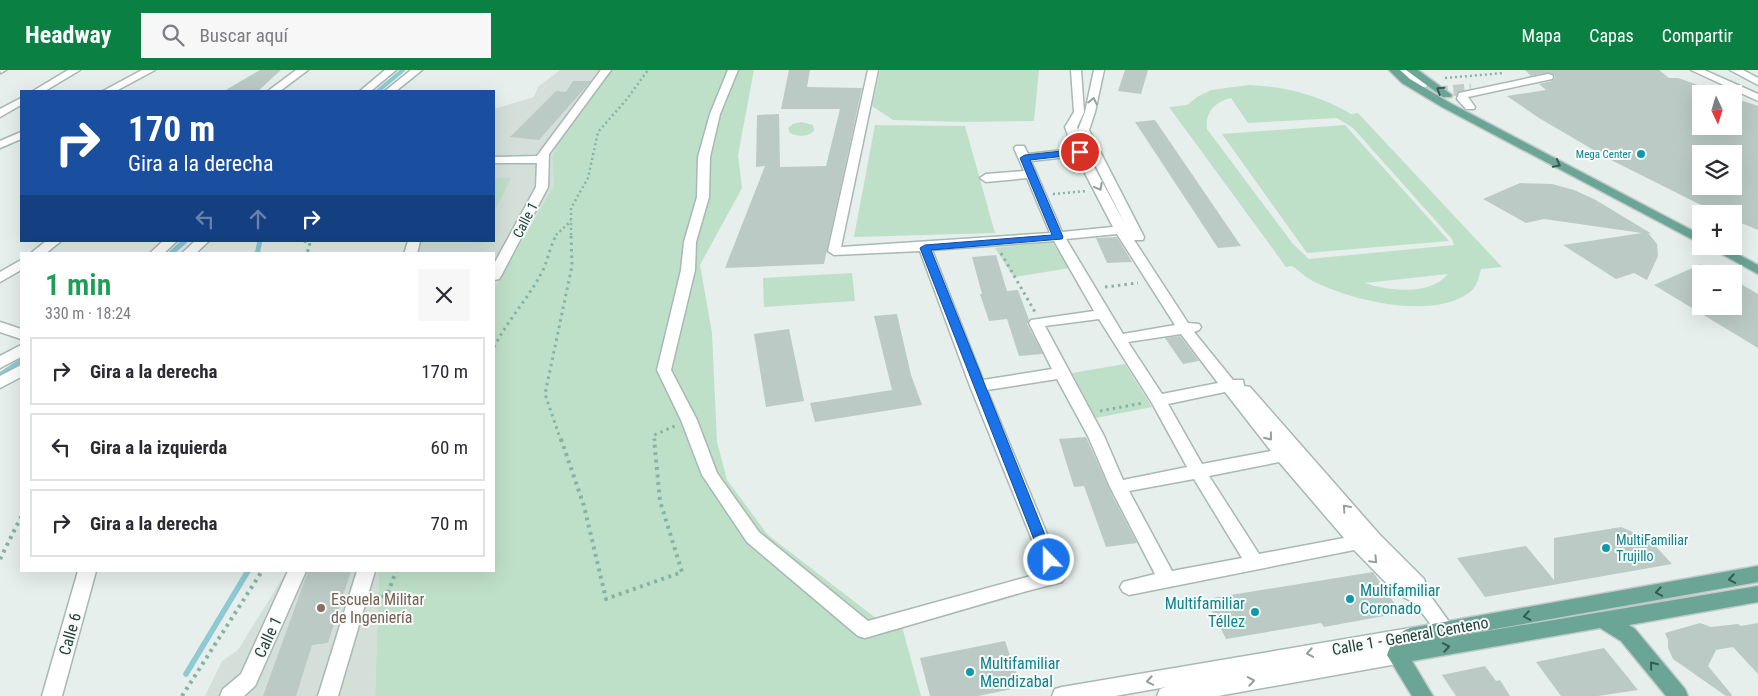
<!DOCTYPE html>
<html lang="es">
<meta charset="utf-8">
<style>
:root{--surface:#fff;--page:#f7f7f7;--text:#2b2b33;--muted:#7c7c81;--line:#e1e1e2;--accent:#0b8043}
body{margin:0;font-family:"Roboto Condensed",sans-serif;background:var(--page);color:var(--text);height:100vh;display:flex;flex-direction:column;font-size:19px;white-space:nowrap}
*{box-sizing:border-box;margin:0}
p{font-size:16px;color:var(--muted)}
.icon{flex:none;width:28px;height:28px;fill:none;stroke:currentColor;stroke-width:2;stroke-linecap:round;stroke-linejoin:round}
.map{position:relative;flex:1;overflow:hidden}
.details{position:absolute;left:20px;top:182px;width:475px;height:320px;display:flex;flex-direction:column;background:var(--surface);border-radius:0px;box-shadow:0 5px 20px #0002}
.details>*{flex:none}
.hud{position:absolute;left:20px;top:20px;width:475px;height:152px;border-radius:0px;box-shadow:0 5px 20px #0002;background:#1a4fa0;color:#fff;overflow:hidden}
.needle{width:32px;rotate:176deg}
.buttons{position:absolute;left:1692px;top:15px;display:grid;gap:10px}
.buttons a{display:grid;place-items:center;width:50px;height:50px;border-radius:0px;background:var(--surface);box-shadow:0 5px 20px #0002;font-size:25px}
.pin{position:absolute;display:grid;place-items:center;width:42px;height:42px;color:#fff;margin:-21px;border:2px solid #fff;border-radius:50%;box-shadow:0 1px 5px #0007}
.me{position:absolute;width:55px;margin:-28px;rotate:338deg;stroke-linejoin:round;filter:drop-shadow(0 0 4px #0008)}
.turn{display:flex;align-items:center;gap:18px;height:105px;padding:0 25px;font-size:22px}
.turn .icon{width:65px;height:65px;stroke-width:2.5}
.turn b{display:block;font-size:35px;line-height:42px}
.lanes{display:flex;align-items:center;height:48px;padding:0 25px;background:#0003;justify-content:center;gap:25px;direction:ltr}
.lanes .off{opacity:.35}
.round{display:grid;place-items:center;flex:none;width:52px;height:52px;border-radius:0px;background:var(--page)}
.head{display:flex;align-items:center;justify-content:space-between;height:85px;padding:0 25px}
h1{font-size:30px;font-weight:600;line-height:38px;color:#1e9e55}
ul{padding:0;list-style:none}
li{display:flex;align-items:center;gap:15px;height:68px;margin:0 10px 8px;padding:0 15px;border:2px solid var(--line);border-radius:0px}
li div{flex:1}
li b{display:block;font-size:19px}
li em{font-style:normal}
header{display:flex;align-items:center;gap:30px;box-sizing:border-box;height:70px;padding:0 25px;background:var(--accent);color:#fff}
header strong{font-size:24px}
nav{display:flex;gap:28px;margin-inline-start:auto;font-size:18px}
.search{width:350px;height:45px;background:var(--page);display:flex;align-items:center;gap:12px;box-sizing:border-box;padding:0 18px;border-radius:0px;color:var(--muted);font-size:19px}
.map>svg:first-child{display:block}
.built{fill:#d4dfda}
.green{fill:#bfe0c8;fill-rule:evenodd}
.lines{fill:none;stroke-linecap:round;stroke-linejoin:round}
.stream-far2{stroke:#8ec9d4;stroke-width:4}
.stream-far1{stroke:#8ec9d4;stroke-width:5}
.stream{stroke:#8ec9d4;stroke-width:5.5}
.building{fill:#bbcac4;fill-rule:evenodd}
.minor-tunnel{stroke:#bfccc8;stroke-width:11;stroke-dasharray:11 5.5;stroke-linecap:butt}
.minor-casing{stroke:#a8b8b2;stroke-width:3}
.major-casing{stroke:#c2cac8;stroke-width:3}
.path-far2{stroke:#86b3a5;stroke-width:2.5;stroke-dasharray:2 3;stroke-linecap:butt}
.path-far1{stroke:#86b3a5;stroke-width:3;stroke-dasharray:2.5 4;stroke-linecap:butt}
.path{stroke:#86b3a5;stroke-width:4;stroke-dasharray:3 4.5;stroke-linecap:butt}
.minor{fill:#fff;fill-rule:evenodd}
.major{fill:#6aa596;fill-rule:evenodd}
.oneway{stroke:#365b51}
.oneway2{stroke:#92a09c}
.route{fill:#1a73e8;stroke:#114b97}
.culture-dot{fill:#0f9aa8;stroke:#f7fbf9;stroke-width:2}
.education-dot{fill:#8d6e63;stroke:#f7fbf9;stroke-width:2}
.labels{text-anchor:middle;dominant-baseline:central;stroke-width:4;stroke-linejoin:round;paint-order:stroke}
.far-culture-label{font-size:11px;fill:#0d838f;stroke:#f7fbf9;text-anchor:end}
.street-label{font-size:14px;fill:#24423a;stroke:#f7fbf9}
.culture-label{font-size:14px;fill:#0d838f;stroke:#f7fbf9;text-anchor:start}
.near-culture-label{font-size:16px;fill:#0d838f;stroke:#f7fbf9;text-anchor:start}
.near-education-label{font-size:16px;fill:#785e54;stroke:#f7fbf9;text-anchor:start}
.near-street-label{font-size:16px;fill:#24423a;stroke:#f7fbf9}
</style>
<header>
<strong>Headway</strong>
<div class="search"><svg class="icon" aria-label="search" viewBox="0 0 24 24"><circle cx="10" cy="10" r="6"/><path d="M15 15l6 6"/></svg>Buscar aquí</div>
<nav><a>Mapa</a><a>Capas</a><a>Compartir</a></nav>
</header>
<div class="map">
<svg width="1758" height="626" viewBox="0 0 1758 626">
<rect width="100%" height="100%" fill="#e6efeb"/>
<!-- built -->
<g class="built">
<path d="M560,0H611L558,74L552,87L554,115L494,219V184H405L408,171H494V39L534,27L538,17Z"/>
<path d="M287,501H379L375,626H205L222,591L238,580Z"/>
</g>
<!-- green -->
<g class="green">
<path d="M611,0H754L738,85L742,118L700,195L712,263L717,372L727,410L768,465L877,549L901,553L921,626H375L379,501H494V219L554,115L552,87L558,74Z"/>
<path d="M880,0H1039L1034,51L963,52L893,50L872,36Z"/>
<path d="M1249,15C1287,17 1319,25 1351,44L1358,43L1502,197L1481,199C1479,208 1477,216 1470,222C1433,251 1348,230 1311,210C1304,206 1298,200 1292,196L1286,197L1169,37L1187,35L1197,27L1211,20ZM1231,28L1248,53L1337,48L1353,58L1452,169L1454,175L1309,189L1293,174L1207,59C1205,42 1215,32 1231,28ZM1448,204C1430,226 1389,221 1365,213Z"/>
<path d="M801,52L813,55L814,61C807,67 798,67 790,63L788,58L793,54Z"/>
<path d="M875,55L965,56L995,163L854,167Z"/>
<path d="M1345,55L1449,171L1307,183L1222,64Z"/>
<path d="M494,108H511L494,142Z"/>
<path d="M1052,172L1070,198L1014,207L995,178Z"/>
<path d="M852,203L855,231L764,237L763,208Z"/>
<path d="M1125,294L1152,337L1096,348L1072,303Z"/>
</g>
<g class="lines">
<!-- stream-far2 -->
<path class="stream-far2" d="M378,21L403,0"/>
<!-- stream-far1 -->
<g class="stream-far1">
<path d="M170,184L185,171"/>
<path d="M257,184L260,171"/>
<path d="M0,305L21,291"/>
</g>
<!-- stream -->
<path class="stream" d="M186,604L248,501"/>
</g>
<!-- building -->
<g class="building">
<path d="M260,0H281L258,21H224Z"/>
<path d="M789,0H810L807,17L862,18L824,194L725,198L765,96L756,97L757,45L779,44L780,97L826,96L840,39H781Z"/>
<path d="M1125,0H1148L1141,24L1118,21Z"/>
<path d="M1525,0H1659L1669,8H1678L1701,16V56H1734V28L1758,36V160L1734,150V144H1719L1609,89L1539,48L1507,26L1546,20L1539,14L1552,11L1555,8L1554,4L1548,2L1531,6ZM1701,84H1734V116H1701Z"/>
<path d="M573,11H591L539,70L510,67L556,21L566,22Z"/>
<path d="M1155,50L1241,176L1218,178L1135,52Z"/>
<path d="M1520,113L1552,114L1574,120L1594,129L1652,164L1648,163L1657,174L1658,186L1647,210L1634,203L1616,209L1563,175L1642,163L1544,149L1526,153L1483,129Z"/>
<path d="M1117,167L1132,192L1107,193L1096,168Z"/>
<path d="M996,185L1007,221L1018,220L1029,250L1027,254L1043,284L1019,286L1007,249L989,251L980,224H982L972,187Z"/>
<path d="M1701,194V236H1734V210L1758,224V278L1654,215Z"/>
<path d="M897,244L911,305L922,335L815,352L810,333L892,320L874,246Z"/>
<path d="M789,259L804,331L766,337L754,264Z"/>
<path d="M1180,266L1199,291L1183,294L1165,268Z"/>
<path d="M1086,367L1113,427L1137,473L1106,477L1084,416L1074,417L1059,369Z"/>
<path d="M1621,457L1649,469L1672,494L1485,527L1457,488L1526,476L1554,510V468Z"/>
<path d="M308,501H351L328,573L312,575L296,626H263Z"/>
<path d="M1373,502L1401,543L1324,557L1321,553L1226,569L1206,529Z"/>
<path d="M1700,553L1711,557L1738,554L1741,556L1758,553V604L1733,577L1716,580L1708,596L1732,625L1731,626H1726L1673,589L1668,578V570L1665,563Z"/>
<path d="M1005,571L1021,617L978,626H930L920,588Z"/>
<path d="M1604,578L1638,620L1598,626H1561L1536,592Z"/>
<path d="M1485,596L1496,611L1500,610L1510,626H1456L1442,605Z"/>
</g>
<g class="lines">
<!-- minor-tunnel -->
<g class="minor-tunnel">
<path d="M1546,0L1549,4L1548,7"/>
<path d="M1422,15L1438,22L1471,19"/>
</g>
<defs>
<g id="minor">
<path d="M0,0H6L1,3Z"/>
<path d="M68,0H80L45,21H33Z"/>
<path d="M142,0H155L116,21H103Z"/>
<path d="M296,0H308L280,21H268Z"/>
<path d="M385,0H396L371,21H360Z"/>
<path d="M411,0H422L396,21H385Z"/>
<path d="M601,0H611L549,84L548,117L501,206L499,209L494,210V194L536,117L537,93H494V87L537,86Z"/>
<path d="M728,0H738L720,44L710,87L709,127L696,172L695,200L671,300L697,350L717,403L759,462L868,551L1045,502L970,316L920,181L834,185L828,181L868,0H878L841,177L1050,163L1027,108L986,112L980,108L986,104L1024,101L1014,78L1016,76H1024L1028,84L1073,79L1065,57L1074,42L1071,0H1081L1084,42L1077,57L1078,60L1085,42L1094,0H1104L1095,42L1089,60L1144,167L1143,170H1134L1188,253L1199,254L1201,257L1199,260L1194,262L1233,310H1243L1244,316L1250,317L1380,465L1424,509L1429,524L1455,560L1453,566L1446,568L1439,566L1415,533L1397,524L1354,480L1129,525L1123,522L1120,517L1123,512L1155,504L1110,417L1088,366L1057,309L987,320L1065,507L1062,512L1027,521L865,568L858,566L747,472L702,405L681,350L657,300L681,200L684,172L697,127L698,87L710,44ZM1078,61L1126,156L1086,82ZM1076,86L1113,157L1062,162L1031,91ZM1117,164L1175,255L1123,264L1066,169ZM1054,171L1094,241L1031,250L1029,253L1052,299L983,310L932,180ZM1099,249L1152,333L1187,397L1123,410L1104,366L1045,256ZM1181,264L1218,313L1162,324L1128,272ZM1225,322L1271,381L1202,394L1168,334ZM1279,392L1344,468L1259,484L1209,406ZM1194,409L1242,488L1172,501L1129,421Z"/>
<path d="M1398,0H1409L1427,15L1426,17H1418Z"/>
<path d="M1691,0H1704L1758,24V31Z"/>
<path d="M1730,0H1743L1758,8V15Z"/>
<path d="M1548,4L1552,5L1553,7L1552,9L1468,27L1475,37L1474,39H1466L1457,29L1459,23Z"/>
<path d="M21,28V35L0,47V39Z"/>
<path d="M21,62V69L0,78V71Z"/>
<path d="M46,171H61L45,184H30Z"/>
<path d="M163,171H177L163,184H149Z"/>
<path d="M195,171H209L195,184H181Z"/>
<path d="M408,171H420L417,184H404Z"/>
<path d="M21,190V200L0,212V202Z"/>
<path d="M0,252L21,259V269L0,262Z"/>
<path d="M21,275V287L0,298V286Z"/>
<path d="M21,295V307L0,318V306Z"/>
<path d="M78,501H96L62,626H42Z"/>
<path d="M288,501H306L255,616L244,626H220L223,619L241,604Z"/>
<path d="M357,501H375L338,626H318Z"/>
<path d="M1410,558L1417,560L1419,566L1417,572L1398,577L1404,579L1407,585L1404,591L1397,594L1218,626H1157L1160,619L1166,617L1115,626H1052L1055,619L1062,617Z"/>
</g>
<g id="major">
<path d="M1389,0H1400L1410,9L1450,33L1701,165V174L1442,37L1402,13Z"/>
<path d="M1406,0H1418L1452,25L1451,27H1443Z"/>
<path d="M1707,176H1723L1758,195V204Z"/>
<path d="M1758,496V512L1433,570L1758,516V532L1629,555L1635,559L1685,619L1688,626H1666L1621,571L1600,558L1412,591L1433,626H1412L1387,585C1392,572 1396,563 1410,558Z"/>
</g>
</defs>
<!-- minor casing -->
<use href="#minor" class="minor-casing"/>
<!-- major casing -->
<use href="#major" class="major-casing"/>
<!-- path-far2 -->
<g class="path-far2">
<path d="M1445,8L1504,3"/>
<path d="M1053,124L1087,121"/>
<path d="M556,165L571,151"/>
<path d="M571,165V138L588,108L598,62L627,29L648,0"/>
</g>
<!-- path-far1 -->
<g class="path-far1">
<path d="M304,171L310,173L307,184"/>
<path d="M1001,183L1035,242"/>
<path d="M1105,217L1138,213"/>
<path d="M494,277C507,251 527,230 541,204C548,192 549,177 557,164"/>
<path d="M1100,341L1143,333"/>
<path d="M561,371L545,324L572,196L571,164"/>
<path d="M655,371L654,365L675,356"/>
</g>
<!-- path -->
<g class="path">
<path d="M561,369L584,436L606,529L682,502L660,431L654,369"/>
<path d="M0,489L21,447"/>
<path d="M376,532L388,523L396,501"/>
<path d="M182,626L262,501"/>
</g>
<!-- minor -->
<use href="#minor" class="minor"/>
<!-- major -->
<use href="#major" class="major"/>
</g>
<!-- one-way arrows -->
<defs><path id="oneway-chevron" d="M-2-3.5L2.5 0L-2 3.5" fill="none" stroke-width="1.6" stroke-linecap="round" stroke-linejoin="round" transform="scale(1.25)"/></defs>
<g class="oneway">
<use href="#oneway-chevron" transform="translate(1440 20) rotate(-147)"/>
<use href="#oneway-chevron" transform="translate(1557 94) rotate(28)"/>
<use href="#oneway-chevron" transform="translate(1732 509) rotate(170)"/>
<use href="#oneway-chevron" transform="translate(1659 522) rotate(170)"/>
<use href="#oneway-chevron" transform="translate(1527 546) rotate(170)"/>
<use href="#oneway-chevron" transform="translate(1446 577) rotate(-10)"/>
<use href="#oneway-chevron" transform="translate(1653 595) rotate(-129)"/>
</g>
<g class="oneway2">
<use href="#oneway-chevron" transform="translate(1093 31) rotate(-78)"/>
<use href="#oneway-chevron" transform="translate(1099 117) rotate(62)"/>
<use href="#oneway-chevron" transform="translate(1269 367) rotate(52)"/>
<use href="#oneway-chevron" transform="translate(1346 438) rotate(-131)"/>
<use href="#oneway-chevron" transform="translate(1374 490) rotate(46)"/>
<use href="#oneway-chevron" transform="translate(1310 583) rotate(170)"/>
<use href="#oneway-chevron" transform="translate(1150 611) rotate(170)"/>
<use href="#oneway-chevron" transform="translate(1251 611) rotate(-10)"/>
</g>
<!-- route -->
<path class="route" d="M1080,79L1085,82L1083,84L1030,90L1063,167L1062,169L931,180L1055,490L1053,494L1049,495L1044,494L1042,490L920,178L925,175L1052,165L1020,88L1025,85Z"/>
<!-- markers -->
<g class="culture-dot">
<circle cx="1641" cy="84" r="5"/>
<circle cx="1606" cy="478" r="5"/>
<circle cx="1350" cy="529" r="5"/>
<circle cx="1255" cy="542" r="5"/>
<circle cx="970" cy="602" r="5"/>
</g>
<circle class="education-dot" cx="321" cy="538" r="5"/>
<g class="labels">
<!-- far-culture labels -->
<g class="far-culture-label">
<text x="1631" y="84">Mega Center</text>
</g>
<!-- street labels -->
<g class="street-label">
<text transform="translate(525 150) rotate(-63)">Calle 1</text>
</g>
<!-- culture labels -->
<g class="culture-label">
<text x="1616" y="470">MultiFamiliar<tspan x="1616" dy="16">Trujillo</tspan></text>
</g>
<!-- near-culture labels -->
<g class="near-culture-label">
<text x="1360" y="520">Multifamiliar<tspan x="1360" dy="18">Coronado</tspan></text>
<text x="1245" y="533" text-anchor="end">Multifamiliar<tspan x="1245" dy="18">Téllez</tspan></text>
<text x="980" y="593">Multifamiliar<tspan x="980" dy="18">Mendizabal</tspan></text>
</g>
<!-- near-education labels -->
<g class="near-education-label">
<text x="331" y="529">Escuela Militar<tspan x="331" dy="18">de Ingeniería</tspan></text>
</g>
<!-- near-street labels -->
<g class="near-street-label">
<text transform="translate(70 564) rotate(-74)">Calle 6</text>
<text transform="translate(1410 566) rotate(-10)">Calle 1 - General Centeno</text>
<text transform="translate(268 567) rotate(-65)">Calle 1</text>
</g>
</g>
</svg>
<div class="buttons">
<a><svg class="needle" viewBox="-14 -14 28 28"><path d="M0-13l5 13h-10z" fill="#e53935"/><path d="M0 13l5-13h-10z" fill="#7c7c81"/></svg></a>
<a><svg class="icon" aria-label="layers" viewBox="0 0 24 24"><path d="M12 4l9 5-9 5-9-5zM3 14l9 5 9-5"/></svg></a>
<a>+</a>
<a>−</a>
</div>
<div class="pin" style="left:1080px;top:82px;background:#d93025"><svg class="icon" aria-label="arrive" viewBox="0 0 24 24"><path d="M6 21V4h12l-3 4 3 4H6"/></svg></div>
<svg class="me" style="left:1049px;top:490px" viewBox="-20 -20 40 40"><circle r="17" fill="#1a73e8" stroke="#fff" stroke-width="3"/><path d="M0-11L8 9 0 5-8 9z" fill="#fff"/></svg>
<div class="hud">
<div class="turn"><svg class="icon" aria-label="right" viewBox="0 0 24 24"><path d="M7 20v-9h11M14 6l5 5-5 5"/></svg><div><b>170 m</b>Gira a la derecha</div></div>
<div class="lanes"><svg class="icon off" aria-label="left" viewBox="0 0 24 24"><path d="M17 20v-9H6M10 6l-5 5 5 5"/></svg><svg class="icon off" aria-label="ahead" viewBox="0 0 24 24"><path d="M12 20V5M6 11l6-6 6 6"/></svg><svg class="icon" aria-label="right" viewBox="0 0 24 24"><path d="M7 20v-9h11M14 6l5 5-5 5"/></svg></div>
</div>
<section class="details">
<div class="head"><div><h1>1 min</h1><p>330 m · 18:24</p></div><a class="round"><svg class="icon" aria-label="close" viewBox="0 0 24 24"><path d="M6 6l12 12M18 6L6 18"/></svg></a></div>
<ul>
<li><svg class="icon" aria-label="right" viewBox="0 0 24 24"><path d="M7 20v-9h11M14 6l5 5-5 5"/></svg><div><b>Gira a la derecha</b></div><em>170 m</em></li>
<li><svg class="icon" aria-label="left" viewBox="0 0 24 24"><path d="M17 20v-9H6M10 6l-5 5 5 5"/></svg><div><b>Gira a la izquierda</b></div><em>60 m</em></li>
<li><svg class="icon" aria-label="right" viewBox="0 0 24 24"><path d="M7 20v-9h11M14 6l5 5-5 5"/></svg><div><b>Gira a la derecha</b></div><em>70 m</em></li>
</ul>
</section>
</div>
